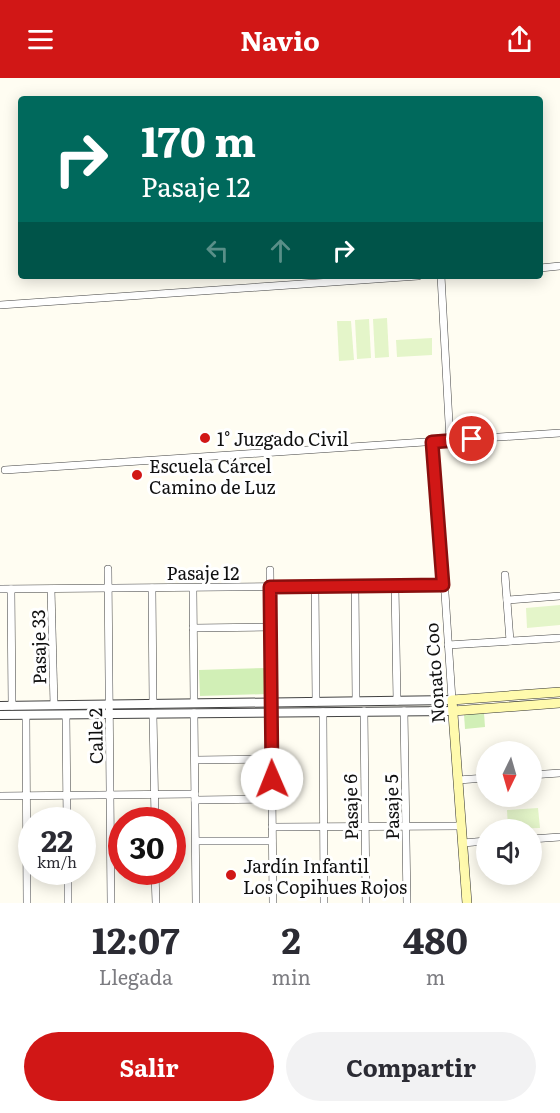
<!DOCTYPE html>
<html lang="es">
<meta charset="utf-8">
<style>
:root{--surface:#fff;--page:#f2f2f3;--text:#2b2b33;--muted:#7c7c81;--accent:#d11716}
body{margin:0;font-family:Literata,serif;background:var(--page);color:var(--text);height:100vh;display:flex;flex-direction:column;font-size:22px;white-space:nowrap}
*{box-sizing:border-box;margin:0}
p{font-size:20px;color:var(--muted)}
.icon{flex:none;width:33px;height:33px;fill:none;stroke:currentColor;stroke-width:2;stroke-linecap:round;stroke-linejoin:round}
.map{position:relative;height:825px;overflow:hidden}
.details{display:flex;flex-direction:column;background:var(--surface);flex:1}
.details>*{flex:none}
.hud{position:absolute;left:18px;top:18px;width:525px;height:183px;border-radius:6px;box-shadow:0 3px 15px #0003;background:#00695c;color:#fff;overflow:hidden}
.needle{width:39px;rotate:185deg}
.fabs{position:absolute;left:476px;top:663px;display:grid;gap:12px}
.fabs a{display:grid;place-items:center;width:66px;height:66px;border-radius:50%;background:var(--surface);box-shadow:0 3px 15px #0003;font-size:30px}
.speed{position:absolute;left:18px;top:729px;display:flex;gap:12px;font-size:30px;font-weight:700;text-align:center}
.speed>*{display:grid;place-content:center;width:78px;height:78px;border-radius:50%;background:var(--surface);box-shadow:0 3px 15px #0003;line-height:1}
.speed small{font-size:15px;font-weight:400}
.speed .limit{border:9px solid #d22;background:#fff;color:#111}
.pin{position:absolute;display:grid;place-items:center;width:51px;height:51px;color:#fff;margin:-26px;border:3px solid #fff;border-radius:50%;box-shadow:0 2px 6px #0007}
.me{position:absolute;width:66px;margin:-33px;rotate:359deg;stroke-linejoin:round;filter:drop-shadow(0 0 4px #0008)}
.turn{display:flex;align-items:center;gap:21px;height:126px;padding:0 24px;font-size:27px}
.turn .icon{width:78px;height:78px;stroke-width:2.5}
.turn b{display:block;font-size:42px;line-height:51px}
.lanes{display:flex;align-items:center;height:57px;padding:0 24px;background:#0003;justify-content:center;gap:30px;direction:ltr}
.lanes .off{opacity:.35}
.eta{display:flex;justify-content:space-evenly;align-items:center;height:102px;text-align:center}
.eta b{font-size:36px;font-weight:700;line-height:42px}
.primary-button{display:flex;gap:12px;margin-top:auto;padding:12px 24px}
.primary-button a{flex:1;height:69px;border-radius:36px;background:var(--accent);color:#fff;font-size:24px;font-weight:700;line-height:69px;text-align:center}
.primary-button a+a{background:var(--page);color:var(--text)}
header{display:flex;justify-content:space-between;align-items:center;height:78px;padding:0 24px;background:var(--accent);color:#fff;font-size:27px;font-weight:700}
.map>svg:first-child{display:block}
.green{fill:#d1efb6}
.pitch{fill:#e4f5c9}
.lines{fill:none;stroke-linecap:round;stroke-linejoin:round}
.minor-casing{stroke:#434343;stroke-width:8}
.tertiary-casing{stroke:#434343;stroke-width:10}
.secondary-casing{stroke:#323232;stroke-width:10}
.minor{stroke:#fff;stroke-width:7}
.tertiary{stroke:#fff;stroke-width:8}
.secondary{stroke:#fffaad;stroke-width:9}
.route-casing{stroke:#880f0e;stroke-width:15}
.route{stroke:#d11716;stroke-width:10}
.poi-dot{fill:#d11716;stroke:#fff;stroke-width:2}
.labels{text-anchor:middle;dominant-baseline:central;stroke-width:6;stroke-linejoin:round;paint-order:stroke}
.poi-label{font-size:18px;fill:#101010;stroke:#fff;text-anchor:start}
.street-label{font-size:18px;fill:#101010;stroke:#fff}
</style>
<header><svg class="icon" aria-label="menu" viewBox="0 0 24 24"><path d="M4 6h16M4 12h16M4 18h16"/></svg>Navio<svg class="icon" aria-label="share" viewBox="0 0 24 24"><path d="M12 15V3M7 8l5-5 5 5M5 13v7h14v-7"/></svg></header>
<div class="map">
<svg width="560" height="825" viewBox="0 0 560 825">
<rect width="100%" height="100%" fill="#fffdf2"/>
<!-- green -->
<g class="green">
<path d="M266,590L267,616L200,618L199,592Z"/>
<path d="M484,635L485,649L465,651L464,636Z"/>
</g>
<!-- pitch -->
<g class="pitch">
<path d="M387,240L389,279L375,280L373,241Z"/>
<path d="M369,241L371,280L357,281L355,242Z"/>
<path d="M337,243H351L354,282L339,283Z"/>
<path d="M432,260V277L397,279L396,262Z"/>
<path d="M560,527V547L527,550L526,530Z"/>
<path d="M538,730L540,750L508,751L507,732Z"/>
</g>
<g class="lines">
<defs>
<g id="minor">
<path d="M540,190L560,188"/>
<path d="M441,198L450,363"/>
<path d="M0,227L418,198"/>
<path d="M432,364L440,497L445,515L452,622"/>
<path d="M5,392L560,355"/>
<path d="M108,491L111,825"/>
<path d="M270,492L273,825"/>
<path d="M505,497L510,563"/>
<path d="M315,508L316,624"/>
<path d="M355,508L356,623"/>
<path d="M395,508L397,623"/>
<path d="M152,510L153,626"/>
<path d="M193,510L194,625"/>
<path d="M0,511L443,507"/>
<path d="M11,511L12,628"/>
<path d="M51,511L54,627"/>
<path d="M507,522L560,518"/>
<path d="M193,550L271,549"/>
<path d="M448,567L560,560"/>
<path d="M364,633L366,825"/>
<path d="M404,633L407,825"/>
<path d="M323,634L324,825"/>
<path d="M194,635L196,825"/>
<path d="M153,636L155,742"/>
<path d="M26,637L27,825"/>
<path d="M66,637L67,742"/>
<path d="M195,682L272,681"/>
<path d="M531,697L560,695"/>
<path d="M458,702L486,700"/>
<path d="M0,718L195,716"/>
<path d="M195,722L272,721"/>
<path d="M272,749L461,748"/>
<path d="M531,761L560,759"/>
<path d="M196,763H272"/>
<path d="M463,765L486,763"/>
<path d="M68,794V825"/>
<path d="M155,794L156,825"/>
</g>
<g id="tertiary">
<path d="M0,628L452,622"/>
<path d="M0,637L453,633"/>
</g>
<g id="secondary">
<path d="M453,633L560,625"/>
<path d="M467,825L452,622L560,614"/>
</g>
</defs>
<!-- minor casing -->
<use href="#minor" class="minor-casing"/>
<!-- tertiary casing -->
<use href="#tertiary" class="tertiary-casing"/>
<!-- secondary casing -->
<use href="#secondary" class="secondary-casing"/>
<!-- minor -->
<use href="#minor" class="minor"/>
<!-- tertiary -->
<use href="#tertiary" class="tertiary"/>
<!-- secondary -->
<use href="#secondary" class="secondary"/>
</g>
<g class="lines">
<defs>
<path id="route" d="M272,701L270,509L443,507L432,364L472,361"/>
</defs>
<!-- route casing -->
<use href="#route" class="route-casing"/>
<!-- route -->
<use href="#route" class="route"/>
</g>
<!-- markers -->
<g class="poi-dot">
<circle cx="205" cy="360" r="6"/>
<circle cx="137" cy="397" r="6"/>
<circle cx="231" cy="797" r="6"/>
</g>
<g class="labels">
<!-- poi labels -->
<g class="poi-label">
<text x="217" y="360">1° Juzgado Civil</text>
<text x="149" y="387">Escuela Cárcel<tspan x="149" dy="21">Camino de Luz</tspan></text>
<text x="243" y="787">Jardín Infantil<tspan x="243" dy="21">Los Copihues Rojos</tspan></text>
</g>
<!-- street labels -->
<g class="street-label">
<text x="203" y="494">Pasaje 12</text>
<text transform="translate(38 569) rotate(-91)">Pasaje 33</text>
<text transform="translate(434 595) rotate(-94)">Nonato Coo</text>
<text transform="translate(95 658) rotate(-91)">Calle 2</text>
<text transform="translate(350 729) rotate(-91)">Pasaje 6</text>
<text transform="translate(391 729) rotate(-91)">Pasaje 5</text>
</g>
</g>
</svg>
<div class="fabs">
<a><svg class="needle" viewBox="-14 -14 28 28"><path d="M0-13l5 13h-10z" fill="#e53935"/><path d="M0 13l5-13h-10z" fill="#7c7c81"/></svg></a>
<a><svg class="icon" aria-label="sound" viewBox="0 0 24 24"><path d="M4 9h4l5-4v14l-5-4H4zM17 9q2 3 0 6"/></svg></a>
</div>
<div class="speed"><div>22<small>km/h</small></div><div class="limit">30</div></div>
<div class="pin" style="left:472px;top:361px;background:#d93025"><svg class="icon" aria-label="arrive" viewBox="0 0 24 24"><path d="M6 21V4h12l-3 4 3 4H6"/></svg></div>
<svg class="me" style="left:272px;top:701px" viewBox="-20 -20 40 40"><circle r="19" fill="#fff"/><path d="M0-13L10 11 0 6-10 11z" fill="#d11716"/></svg>
<div class="hud">
<div class="turn"><svg class="icon" aria-label="right" viewBox="0 0 24 24"><path d="M7 20v-9h11M14 6l5 5-5 5"/></svg><div><b>170 m</b>Pasaje 12</div></div>
<div class="lanes"><svg class="icon off" aria-label="left" viewBox="0 0 24 24"><path d="M17 20v-9H6M10 6l-5 5 5 5"/></svg><svg class="icon off" aria-label="ahead" viewBox="0 0 24 24"><path d="M12 20V5M6 11l6-6 6 6"/></svg><svg class="icon" aria-label="right" viewBox="0 0 24 24"><path d="M7 20v-9h11M14 6l5 5-5 5"/></svg></div>
</div>
</div>
<section class="details">
<div class="eta">
<div><b>12:07</b><p>Llegada</p></div>
<div><b>2</b><p>min</p></div>
<div><b>480</b><p>m</p></div>
</div>
<div class="primary-button"><a>Salir</a><a>Compartir</a></div>
</section>
